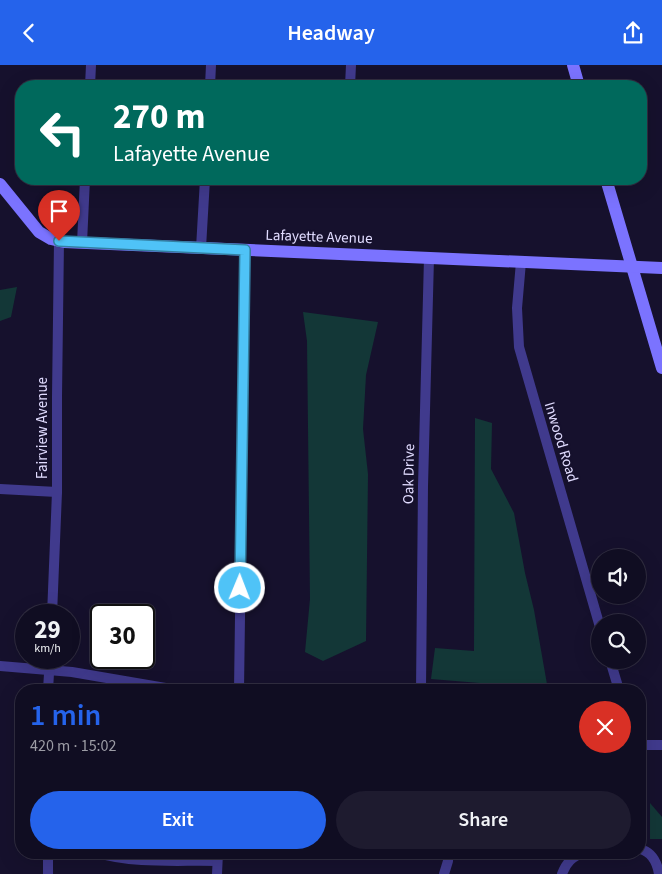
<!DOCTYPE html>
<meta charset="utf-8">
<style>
:root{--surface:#100d22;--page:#1e1b2f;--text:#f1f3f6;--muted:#9c9ca5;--line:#302d40;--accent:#2563eb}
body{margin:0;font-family:"Source Sans 3",sans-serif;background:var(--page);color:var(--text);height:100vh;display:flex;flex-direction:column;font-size:19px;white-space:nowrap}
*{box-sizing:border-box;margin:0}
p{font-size:16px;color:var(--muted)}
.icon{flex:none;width:28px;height:28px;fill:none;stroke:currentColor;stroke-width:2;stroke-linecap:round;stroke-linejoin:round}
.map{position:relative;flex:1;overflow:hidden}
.panel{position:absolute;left:15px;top:619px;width:631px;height:175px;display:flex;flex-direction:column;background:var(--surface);border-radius:20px;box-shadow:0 5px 20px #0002,0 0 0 1px var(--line)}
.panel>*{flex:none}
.top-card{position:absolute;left:15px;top:15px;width:632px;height:105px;border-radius:20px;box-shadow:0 5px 20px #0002,0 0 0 1px var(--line);background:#00695c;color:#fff;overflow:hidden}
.buttons{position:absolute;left:591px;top:484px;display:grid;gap:10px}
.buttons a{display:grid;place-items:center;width:55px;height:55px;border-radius:50%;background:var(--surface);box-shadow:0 5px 20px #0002,0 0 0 1px var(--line);font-size:25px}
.speed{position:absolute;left:15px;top:539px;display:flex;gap:10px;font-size:25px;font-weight:700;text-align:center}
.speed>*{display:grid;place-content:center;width:65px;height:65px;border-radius:50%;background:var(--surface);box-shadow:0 5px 20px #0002,0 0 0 1px var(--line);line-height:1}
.speed small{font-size:12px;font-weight:400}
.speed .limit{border:2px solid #111;border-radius:8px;background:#fff;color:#111}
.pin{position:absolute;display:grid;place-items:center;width:42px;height:42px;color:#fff;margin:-51px -21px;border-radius:50% 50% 50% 0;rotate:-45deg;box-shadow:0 0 5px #0007}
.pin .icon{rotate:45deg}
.me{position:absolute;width:55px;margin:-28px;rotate:1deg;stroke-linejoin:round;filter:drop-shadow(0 0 4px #0008)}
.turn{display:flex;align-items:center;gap:18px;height:105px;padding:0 15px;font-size:22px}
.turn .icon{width:65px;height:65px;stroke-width:2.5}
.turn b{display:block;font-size:35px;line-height:42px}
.round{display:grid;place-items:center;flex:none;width:52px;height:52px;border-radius:26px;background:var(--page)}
.overview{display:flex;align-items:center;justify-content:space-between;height:85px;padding:0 15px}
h1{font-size:30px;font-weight:600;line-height:38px;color:var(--accent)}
.button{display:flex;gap:10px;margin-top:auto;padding:10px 15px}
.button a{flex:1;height:58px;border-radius:30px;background:var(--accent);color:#fff;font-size:20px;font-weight:600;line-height:58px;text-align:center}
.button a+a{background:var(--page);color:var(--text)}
header{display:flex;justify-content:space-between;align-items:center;height:65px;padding:0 15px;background:var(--accent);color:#fff;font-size:22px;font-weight:600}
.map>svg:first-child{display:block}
.green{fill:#133737}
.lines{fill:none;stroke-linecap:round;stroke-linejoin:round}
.street{stroke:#403a8d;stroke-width:10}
.secondary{stroke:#7b73ff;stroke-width:12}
.route-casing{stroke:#337fa1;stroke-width:12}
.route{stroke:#4fc3f7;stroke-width:9}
.labels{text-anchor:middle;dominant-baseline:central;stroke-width:4;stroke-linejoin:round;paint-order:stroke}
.street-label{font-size:15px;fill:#e1dcff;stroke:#16112d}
</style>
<header><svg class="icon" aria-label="back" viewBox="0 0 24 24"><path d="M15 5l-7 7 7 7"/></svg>Headway<svg class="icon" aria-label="share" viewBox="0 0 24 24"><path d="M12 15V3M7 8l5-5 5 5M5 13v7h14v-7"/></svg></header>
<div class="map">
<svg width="662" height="809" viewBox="0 0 662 809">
<rect width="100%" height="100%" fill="#16112d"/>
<!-- green -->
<g class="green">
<path d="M17,222L11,252L0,256V225Z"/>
<path d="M303,247L378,257L366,310L363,364L368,409L366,576L323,596L305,587L310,534L307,276Z"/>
<path d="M475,353L492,358L491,404L514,448L525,508L534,545L548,625H531L492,619L431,614L435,583L474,586Z"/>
<path d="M650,738L662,752V774H650Z"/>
</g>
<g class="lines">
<!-- street -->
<g class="street">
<path d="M90,21L91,0"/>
<path d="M210,21L211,0"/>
<path d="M350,21L351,0"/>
<path d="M82,178L85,114"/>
<path d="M201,183L205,114"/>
<path d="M521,197L517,243L519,282L600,562"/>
<path d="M0,424L57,427"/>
<path d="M52,550L57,427V332L59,176"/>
<path d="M610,595L619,625"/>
<path d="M0,601L72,607L177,625"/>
<path d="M48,625L50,592"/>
<path d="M239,625L245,185"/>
<path d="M421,625L423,421L429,193"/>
<path d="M640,680H662"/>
<path d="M640,784C652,787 657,797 659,809"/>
<path d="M48,788V809"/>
<path d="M98,788C134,799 179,795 217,796"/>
<path d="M217,809L218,788"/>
<path d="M444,809L448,796V788"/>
<path d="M562,809C566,798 572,791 584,788"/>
</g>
<!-- secondary -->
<g class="secondary">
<path d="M573,0L579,21"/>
<path d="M606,114L662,303"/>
<path d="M0,119L39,167L51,174L64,177L662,203"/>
</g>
</g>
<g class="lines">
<defs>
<path id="route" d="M59,176L245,185L240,523"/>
</defs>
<!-- route casing -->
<use href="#route" class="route-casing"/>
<!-- route -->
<use href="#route" class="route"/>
</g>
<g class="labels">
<!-- street labels -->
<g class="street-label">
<text transform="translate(319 172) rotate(2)">Lafayette Avenue</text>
<text transform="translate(42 363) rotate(-90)">Fairview Avenue</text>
<text transform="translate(561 377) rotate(73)">Inwood Road</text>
<text transform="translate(409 409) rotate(-89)">Oak Drive</text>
</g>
</g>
</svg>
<div class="buttons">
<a><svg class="icon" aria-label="sound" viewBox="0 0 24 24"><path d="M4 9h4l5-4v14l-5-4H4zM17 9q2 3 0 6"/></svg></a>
<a><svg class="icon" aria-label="search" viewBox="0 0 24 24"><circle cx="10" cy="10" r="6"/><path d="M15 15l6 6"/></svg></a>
</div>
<div class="speed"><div>29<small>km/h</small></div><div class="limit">30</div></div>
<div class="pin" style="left:59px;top:176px;background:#d93025"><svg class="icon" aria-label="arrive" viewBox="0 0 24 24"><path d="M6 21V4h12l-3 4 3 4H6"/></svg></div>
<svg class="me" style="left:240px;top:523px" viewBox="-20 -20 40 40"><circle r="17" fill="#4fc3f7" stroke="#fff" stroke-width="3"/><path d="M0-11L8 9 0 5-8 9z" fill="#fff"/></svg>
<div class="top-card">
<div class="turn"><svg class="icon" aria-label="left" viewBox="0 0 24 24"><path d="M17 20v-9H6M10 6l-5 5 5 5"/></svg><div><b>270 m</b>Lafayette Avenue</div></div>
</div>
<section class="panel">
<div class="overview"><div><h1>1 min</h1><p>420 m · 15:02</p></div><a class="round" style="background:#d93025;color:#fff"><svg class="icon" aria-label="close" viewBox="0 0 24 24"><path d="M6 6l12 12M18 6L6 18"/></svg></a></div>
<div class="button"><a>Exit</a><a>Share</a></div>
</section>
</div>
